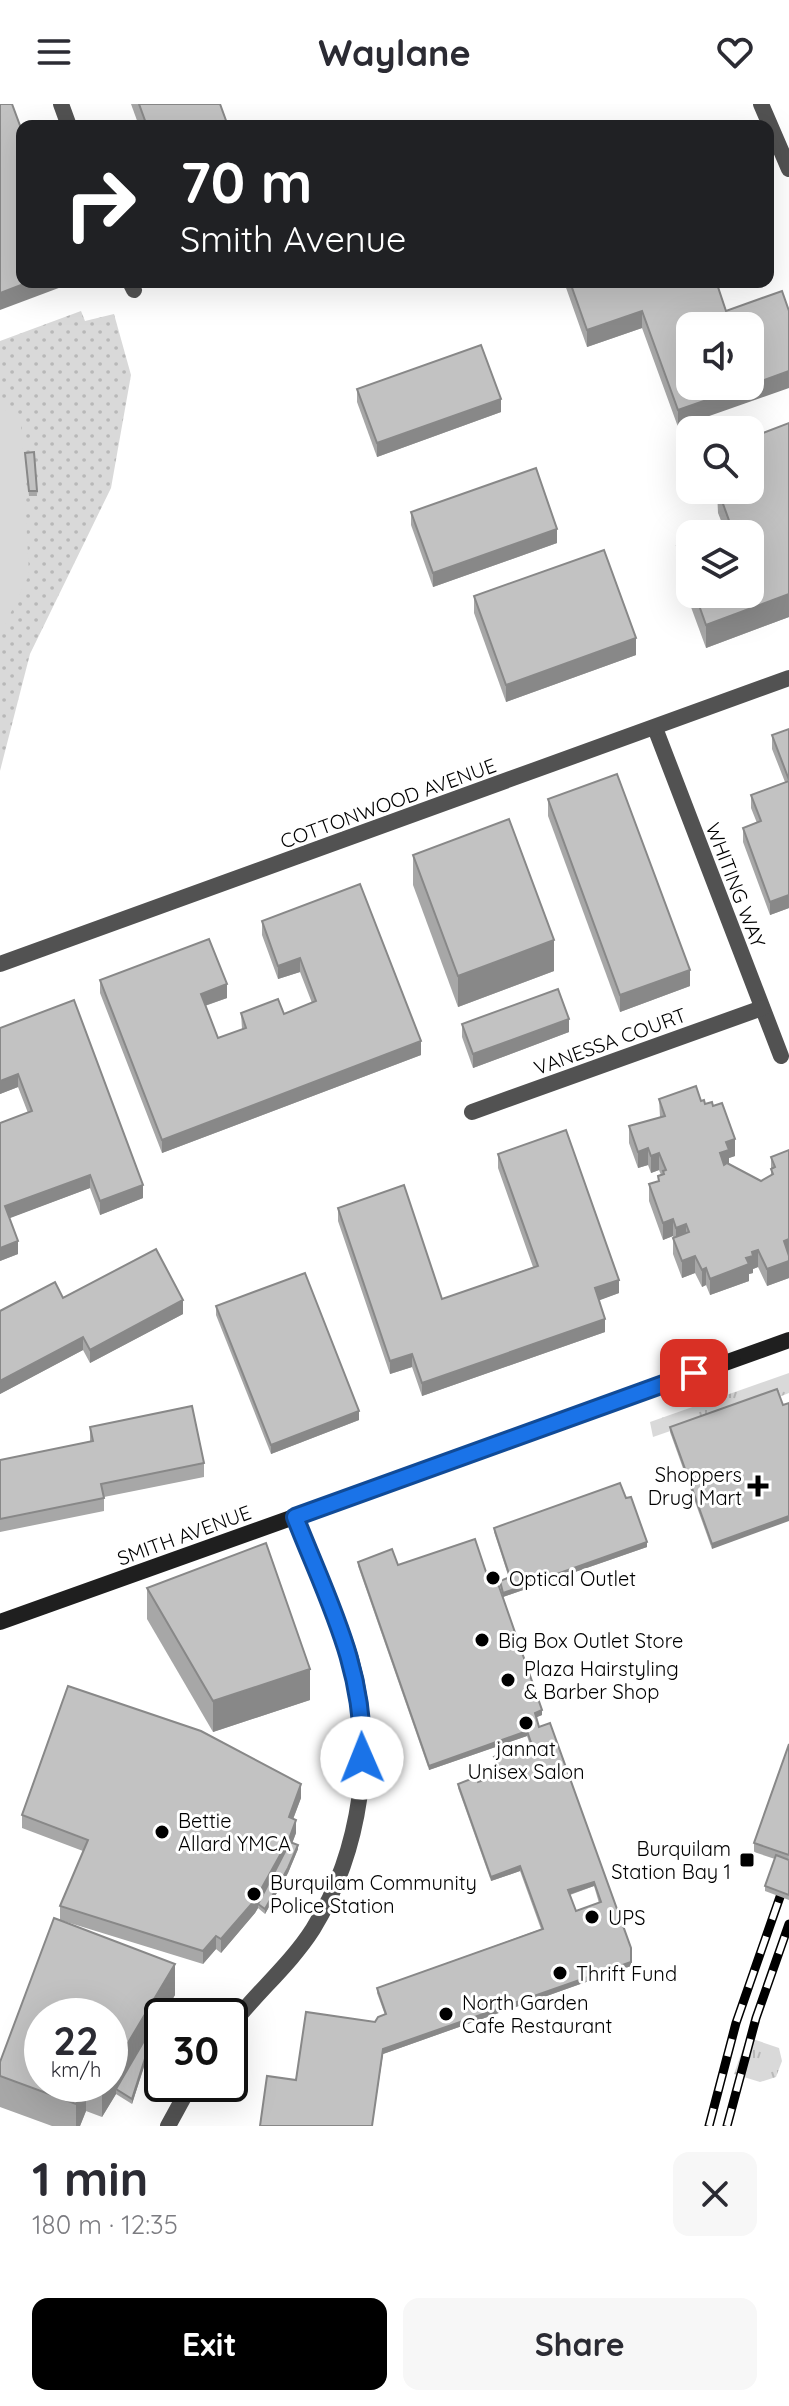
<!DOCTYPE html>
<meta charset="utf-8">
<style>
:root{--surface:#fff;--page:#f7f7f7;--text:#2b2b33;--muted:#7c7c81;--accent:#000}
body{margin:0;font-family:Quicksand,sans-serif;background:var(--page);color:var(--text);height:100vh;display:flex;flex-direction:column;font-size:30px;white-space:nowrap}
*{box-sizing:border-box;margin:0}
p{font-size:26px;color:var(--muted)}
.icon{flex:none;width:44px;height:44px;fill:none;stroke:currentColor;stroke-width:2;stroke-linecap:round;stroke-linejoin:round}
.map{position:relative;height:2022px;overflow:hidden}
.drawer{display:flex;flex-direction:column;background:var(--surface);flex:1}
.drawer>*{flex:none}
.hud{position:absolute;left:16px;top:16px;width:758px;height:168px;border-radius:16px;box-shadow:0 8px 32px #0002;background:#202124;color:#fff;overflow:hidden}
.tools{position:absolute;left:676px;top:208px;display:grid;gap:16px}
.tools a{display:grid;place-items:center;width:88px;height:88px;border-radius:16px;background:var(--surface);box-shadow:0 8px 32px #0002;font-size:40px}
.speed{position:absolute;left:24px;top:1894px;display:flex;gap:16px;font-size:40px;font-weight:700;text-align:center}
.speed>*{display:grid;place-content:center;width:104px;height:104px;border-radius:50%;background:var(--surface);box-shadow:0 8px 32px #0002;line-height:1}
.speed small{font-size:20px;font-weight:400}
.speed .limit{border:4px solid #111;border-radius:12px;background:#fff;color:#111}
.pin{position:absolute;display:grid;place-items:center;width:68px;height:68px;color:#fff;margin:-34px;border-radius:16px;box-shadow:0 4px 12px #0006}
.me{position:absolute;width:88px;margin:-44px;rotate:359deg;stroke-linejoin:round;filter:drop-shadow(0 0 6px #0008)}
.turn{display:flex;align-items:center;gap:28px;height:168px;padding:0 32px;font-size:36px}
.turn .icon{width:104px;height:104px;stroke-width:2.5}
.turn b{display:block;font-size:56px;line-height:68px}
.round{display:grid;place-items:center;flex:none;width:84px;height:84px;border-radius:16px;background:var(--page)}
.overview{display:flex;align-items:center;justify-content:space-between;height:136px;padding:0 32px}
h1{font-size:48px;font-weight:800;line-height:60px}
.cta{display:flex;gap:16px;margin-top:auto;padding:16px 32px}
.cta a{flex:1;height:92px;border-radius:16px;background:var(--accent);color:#fff;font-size:32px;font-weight:800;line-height:92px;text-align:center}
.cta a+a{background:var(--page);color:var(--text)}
header{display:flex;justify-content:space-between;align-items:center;height:104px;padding:0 32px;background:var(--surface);font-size:36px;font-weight:800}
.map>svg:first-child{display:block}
.grass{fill:url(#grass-tufts)}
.park{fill:url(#park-dots)}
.pitch{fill:#d9d9d9}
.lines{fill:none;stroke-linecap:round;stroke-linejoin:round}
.street{stroke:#525252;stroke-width:16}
.secondary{stroke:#1f1f1f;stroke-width:16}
.rail-casing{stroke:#000;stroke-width:9}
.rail{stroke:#fff;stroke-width:6;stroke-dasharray:18;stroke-linecap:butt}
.wall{fill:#a7a7a7;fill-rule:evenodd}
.shaded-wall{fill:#888}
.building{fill:#c2c2c2;stroke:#888;stroke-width:2;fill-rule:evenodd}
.route-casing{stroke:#114b97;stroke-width:20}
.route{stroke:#1a73e8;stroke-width:14}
.poi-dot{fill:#000;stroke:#fff;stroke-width:3}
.labels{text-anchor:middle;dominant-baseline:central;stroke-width:6;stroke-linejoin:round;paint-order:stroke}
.street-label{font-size:20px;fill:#000;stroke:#fff}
.poi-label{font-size:20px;fill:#000;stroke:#fff;text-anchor:start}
</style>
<header><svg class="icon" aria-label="menu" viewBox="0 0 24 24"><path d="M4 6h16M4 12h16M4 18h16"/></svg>Waylane<svg class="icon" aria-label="heart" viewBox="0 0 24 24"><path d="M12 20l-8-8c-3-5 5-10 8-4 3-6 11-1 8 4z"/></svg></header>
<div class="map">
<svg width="789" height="2022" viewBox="0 0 789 2022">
<defs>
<pattern id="grass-tufts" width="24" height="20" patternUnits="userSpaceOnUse" patternTransform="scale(2)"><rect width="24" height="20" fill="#d9d9d9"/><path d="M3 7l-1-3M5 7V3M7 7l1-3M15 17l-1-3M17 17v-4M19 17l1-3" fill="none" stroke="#b8b8b8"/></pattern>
<pattern id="park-dots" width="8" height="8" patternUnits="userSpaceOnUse" patternTransform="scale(2)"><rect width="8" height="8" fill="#d9d9d9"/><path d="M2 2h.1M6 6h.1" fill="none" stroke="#b8b8b8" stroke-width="1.8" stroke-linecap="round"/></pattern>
</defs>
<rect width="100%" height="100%" fill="#fff"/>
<!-- grass -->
<g class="grass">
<path d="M789,1269V1289L779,1293L777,1290L653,1333L650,1318Z"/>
<path d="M747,1933L779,1944L782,1957L776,1973L760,1978L734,1970Z"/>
</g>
<!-- park -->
<path class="park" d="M81,207L85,217L114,210L131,271L111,384L30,550L0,667V237Z"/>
<!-- pitch -->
<path class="pitch" d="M0,301L21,320L29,471L0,531Z"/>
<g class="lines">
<!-- street -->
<g class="street">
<path d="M61,0L69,22"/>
<path d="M761,0L789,65"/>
<path d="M130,178L134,186"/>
<path d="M655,624L781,952"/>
<path d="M0,860L789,574"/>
<path d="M472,1008L762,904"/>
<path d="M230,1923C256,1889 290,1861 313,1825C361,1747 376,1643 351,1555C338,1510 313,1458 295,1413"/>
<path d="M168,2022L191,1980"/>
</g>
<!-- secondary -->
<path class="secondary" d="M0,1518L789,1236"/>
<defs>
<g id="rail">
<path d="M709,2022L736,1919L789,1767"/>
<path d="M727,2022L756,1914L789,1820"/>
</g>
</defs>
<!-- rail casing -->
<use href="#rail" class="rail-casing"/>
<!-- rail -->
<use href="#rail" class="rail"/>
</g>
<!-- wall -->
<g class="wall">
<path d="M131,0H220L228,22H139Z"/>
<path d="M564,178H718L678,323L642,224L587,243Z"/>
<path d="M357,285L501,308L377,353L357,298Z"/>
<path d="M789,319V513L706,544L677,465V442L690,437V490H750L718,409L717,386H750Z"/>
<path d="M34,348L37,392H29L25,349Z"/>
<path d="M411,408L557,439L433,483L411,421Z"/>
<path d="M474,492L636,551L506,598L474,509Z"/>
<path d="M789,625V804L770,811L743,738V724L757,719L751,704V691L785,678L772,645V631Z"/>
<path d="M548,695L690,882L620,908L548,712Z"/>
<path d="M413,751L554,867L458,903L413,781Z"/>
<path d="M262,817L421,951L162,1049L100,889V876L227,894L205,902L218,934L242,925L241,909L284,910L312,899L300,868L278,875L262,831Z"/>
<path d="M462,920L569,928L473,964L462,933Z"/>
<path d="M0,924L143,1094L100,1111L90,1084L9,1114L18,1150L0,1157V1019L28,1009L18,983L0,990Z"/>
<path d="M659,995L701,997L735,1052L729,1054V1060L761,1077L771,1071V1053L789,1046V1174L767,1182L758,1163L753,1165V1169L749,1170V1177L710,1191L706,1181L702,1183L695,1169L682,1174L673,1150V1132L663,1136L649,1097V1080L658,1077V1072L661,1071L659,1066L651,1069L648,1061L638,1064L629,1039V1022L660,1013Z"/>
<path d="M498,1050L619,1189L599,1196L605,1228L422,1292L412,1263L390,1270L338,1117V1104L442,1195L533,1163L498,1064Z"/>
<path d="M63,1194L183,1210L90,1259L83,1246L0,1290V1207Z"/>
<path d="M216,1202L359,1316L271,1350L216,1211Z"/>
<path d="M777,1285L712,1445L670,1328V1323Z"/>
<path d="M90,1323L204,1359V1373L104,1393V1407L0,1428V1356L90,1338Z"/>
<path d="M494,1424L647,1443L503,1493L500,1482V1477L509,1474L494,1428Z"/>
<path d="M358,1458L487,1471L542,1611L536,1613L539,1623L631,1844V1862L383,1950L296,1976L385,1911L377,1889V1884L541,1825L520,1767L491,1777L458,1684V1680L478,1678L499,1671L494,1658V1653L530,1641L527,1632L429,1666L358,1462ZM594,1782L599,1799L576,1807L570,1791Z"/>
<path d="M147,1484L310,1596L213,1628L147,1515Z"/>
<path d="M789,1640V1796L765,1787V1782L775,1755L754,1748V1739Z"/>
<path d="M301,1694L293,1715L296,1729L292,1739L298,1745L288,1769L265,1810L258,1804L255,1809L221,1849L216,1845L203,1860L60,1816V1802L83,1747L22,1724V1711Z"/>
<path d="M54,1814L175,1860V1891L147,1938L150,1939V1944L132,2000L116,1990L102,2013L86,2007L80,2022H52L0,2003V1958ZM42,1912H110V1980H42Z"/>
</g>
<!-- shaded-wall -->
<g class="shaded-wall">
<path d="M29,178H72V179L0,206V189Z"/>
<path d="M642,207V224L587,243V226Z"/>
<path d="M789,267V284L678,323V306L747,282H750V281Z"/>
<path d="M501,295V308L377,353V339Z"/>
<path d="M557,425V439L433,483V469Z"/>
<path d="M789,490V513L706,544V521Z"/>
<path d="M636,534V551L506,598V581Z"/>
<path d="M789,791V804L770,811V798Z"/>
<path d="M554,836V867L458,903V872Z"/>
<path d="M300,854V868L278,875V862Z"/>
<path d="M690,866V882L620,908V891Z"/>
<path d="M227,880V894L201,903V890Z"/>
<path d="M569,915V928L473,964V950Z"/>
<path d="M421,937V951L162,1049V1036Z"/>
<path d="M18,970V983L0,990V977Z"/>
<path d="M735,1035V1052L729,1054V1063L720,1066V1049L726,1038Z"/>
<path d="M648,1044V1061L638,1064V1048Z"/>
<path d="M659,1049V1066L651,1069V1052Z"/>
<path d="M90,1071V1084L5,1116V1102Z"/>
<path d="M143,1081V1094L100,1111V1097Z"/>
<path d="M673,1115V1132L663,1136V1119Z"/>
<path d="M686,1120V1137L676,1141V1124Z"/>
<path d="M789,1135V1152L784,1137Z"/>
<path d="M18,1137V1150L0,1157V1144Z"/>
<path d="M758,1146V1163L753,1165V1169L749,1170V1177L710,1191V1175L746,1154L752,1148Z"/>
<path d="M695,1152V1169L682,1174V1157Z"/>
<path d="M789,1157V1174L767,1182V1165Z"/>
<path d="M706,1164V1181L702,1183V1166Z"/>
<path d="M619,1176V1189L595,1198V1184Z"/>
<path d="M183,1196V1210L90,1259V1246Z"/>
<path d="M605,1215V1228L422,1292V1279Z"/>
<path d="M83,1233V1246L0,1290V1277Z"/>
<path d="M412,1250V1263L390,1270V1257Z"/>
<path d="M359,1307V1316L271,1350V1341Z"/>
<path d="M789,1412V1417L712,1445V1440Z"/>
<path d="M647,1438V1443L503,1493V1489Z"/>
<path d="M310,1565V1596L213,1628V1597Z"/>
<path d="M542,1606V1611L535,1614V1609Z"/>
<path d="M527,1627V1632L429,1666V1662Z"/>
<path d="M301,1680V1694L289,1726V1713Z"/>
<path d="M296,1716V1729L289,1748L258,1800V1804L255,1809L221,1849V1835Z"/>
<path d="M298,1741V1745L288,1769L265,1810V1805Z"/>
<path d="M520,1762V1767L491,1777V1773Z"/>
<path d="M594,1778V1782L568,1791V1786Z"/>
<path d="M216,1832V1845L203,1860V1847Z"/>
<path d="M631,1858V1862L383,1950L372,2022L383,1945Z"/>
<path d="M175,1860V1891L118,1986L116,1985V1990L102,2013V1983L104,1980H110V1969Z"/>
<path d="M150,1939V1944L132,2000V1995Z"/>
<path d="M84,1980H86V2007L80,2022H76V2000Z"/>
</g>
<!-- building -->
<g class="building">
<path d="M0,0H12L22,27V178H29L0,189Z"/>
<path d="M139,0H220L228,22H147Z"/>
<path d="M570,178H718L719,180H717L726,207L782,187L789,207V267L750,281V222H690V282H747L678,306L642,207L587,226Z"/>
<path d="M481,241L501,295L377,339L357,285Z"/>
<path d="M789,319V490L706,521L695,490H750V430H710L731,422L718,386H750V334Z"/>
<path d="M34,348L37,387H29L25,349Z"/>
<path d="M536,364L557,425L433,469L411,408Z"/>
<path d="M690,437V478L677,442Z"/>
<path d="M604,446L636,534L506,581L474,492Z"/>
<path d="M789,625V676L772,631Z"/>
<path d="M617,670L690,866L620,891L548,695Z"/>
<path d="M789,677V791L770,798L743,724L761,717L751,691Z"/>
<path d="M509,715L554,836L458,872L413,751Z"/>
<path d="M360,780L421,937L162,1036L100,876L209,835L227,880L201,890L218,934L246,924L241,909L278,895L284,910L316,897L300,854L278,862L262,817Z"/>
<path d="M558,885L569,915L473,950L462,920Z"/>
<path d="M74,896L143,1081L100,1097L90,1071L5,1102L18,1137L0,1144V1019L32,1007L18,970L0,977V924Z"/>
<path d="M696,982L701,997L704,996L705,1000L712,998L713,1002L722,999L735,1035L726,1038L729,1046L720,1049L724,1061L727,1059L761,1077L773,1070L771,1065L775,1063L771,1053L789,1046V1135L784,1137L789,1152V1157L767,1165L758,1146L752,1148L753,1152L746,1154L749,1160L710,1175L706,1164L702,1166L695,1152L682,1157L673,1134L689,1128L686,1120L676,1124L673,1115L663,1119L649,1080L659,1077L658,1072L664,1070L663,1067L666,1066L659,1049L651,1052L648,1044L638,1048L629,1022L665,1012L659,995Z"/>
<path d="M566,1026L619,1176L595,1184L605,1215L422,1279L412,1250L390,1257L338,1104L404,1081L442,1195L538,1162L498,1050Z"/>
<path d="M156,1145L183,1196L90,1246L83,1233L0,1277V1207L55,1178L63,1194Z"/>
<path d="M305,1169L359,1307L271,1341L216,1202Z"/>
<path d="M777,1285L783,1301L789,1299V1412L712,1440L670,1323Z"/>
<path d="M192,1302L204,1359L101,1380L104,1394L0,1415V1356L93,1337L90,1323Z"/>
<path d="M620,1379L626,1394L631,1393L647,1438L503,1489L500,1477L510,1473L494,1424Z"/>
<path d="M475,1435L487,1471L494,1468L542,1606L535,1609L539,1623L550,1619L631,1844V1858L383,1945L372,2022H260L267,1972L296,1976L306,1908L375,1918L378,1913L386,1910L377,1884L543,1825L520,1762L491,1773L458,1680L476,1673L478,1678L501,1670L494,1653L532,1641L527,1627L429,1662L358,1458L392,1445L398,1461ZM594,1778L601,1798L576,1807L568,1786Z"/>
<path d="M266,1439L310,1565L213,1597L147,1484Z"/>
<path d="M68,1582L201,1627L301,1680L289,1713L296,1716L289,1735L255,1796L221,1835L216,1832L203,1847L60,1802L88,1736L22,1711Z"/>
<path d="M789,1640V1751L754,1739Z"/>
<path d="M290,1738L298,1741L288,1764L265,1805L258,1800Z"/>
<path d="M776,1751L789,1756V1791L765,1782Z"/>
<path d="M54,1814L175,1860L110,1969V1912H42V1980H84L76,2000L0,1972V1958Z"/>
<path d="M144,1937L150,1939L132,1995L116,1985Z"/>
</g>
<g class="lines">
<defs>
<path id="route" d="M362,1654C365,1564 327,1495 295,1413L694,1269"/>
</defs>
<!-- route casing -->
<use href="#route" class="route-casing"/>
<!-- route -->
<use href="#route" class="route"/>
</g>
<!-- markers -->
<g class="poi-dot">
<path d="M754 1370h8v8h8v8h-8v8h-8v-8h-8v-8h8z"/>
<circle cx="493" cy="1474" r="8"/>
<circle cx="482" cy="1536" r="8"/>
<circle cx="508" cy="1576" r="8"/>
<circle cx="526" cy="1619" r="8"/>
<circle cx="162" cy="1728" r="8"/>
<rect x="739" y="1748" width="16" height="16" rx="4"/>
<circle cx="254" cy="1790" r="8"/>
<circle cx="592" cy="1813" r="8"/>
<circle cx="560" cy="1869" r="8"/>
<circle cx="446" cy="1910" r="8"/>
</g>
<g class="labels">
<!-- street labels -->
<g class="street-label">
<text transform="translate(388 699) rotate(-20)">COTTONWOOD AVENUE</text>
<text transform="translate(736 781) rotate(69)">WHITING WAY</text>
<text transform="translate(610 937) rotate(-20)">VANESSA COURT</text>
<text transform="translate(184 1431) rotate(-20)">SMITH AVENUE</text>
</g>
<!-- poi labels -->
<g class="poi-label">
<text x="742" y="1370" text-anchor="end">Shoppers<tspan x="742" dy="23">Drug Mart</tspan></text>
<text x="509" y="1474">Optical Outlet</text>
<text x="498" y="1536">Big Box Outlet Store</text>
<text x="524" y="1564">Plaza Hairstyling<tspan x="524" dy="23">&amp; Barber Shop</tspan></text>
<text x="526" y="1644" text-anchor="middle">jannat<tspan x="526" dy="23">Unisex Salon</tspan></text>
<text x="178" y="1716">Bettie<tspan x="178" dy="23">Allard YMCA</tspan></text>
<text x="731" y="1744" text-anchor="end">Burquilam<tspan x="731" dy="23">Station Bay 1</tspan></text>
<text x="270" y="1778">Burquilam Community<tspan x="270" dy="23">Police Station</tspan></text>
<text x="608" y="1813">UPS</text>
<text x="576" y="1869">Thrift Fund</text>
<text x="462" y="1898">North Garden<tspan x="462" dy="23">Cafe Restaurant</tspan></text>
</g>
</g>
</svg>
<div class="tools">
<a><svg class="icon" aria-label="sound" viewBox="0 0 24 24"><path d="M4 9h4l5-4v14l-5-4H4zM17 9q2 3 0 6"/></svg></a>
<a><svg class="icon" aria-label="search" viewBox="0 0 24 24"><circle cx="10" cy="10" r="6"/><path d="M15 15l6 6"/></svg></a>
<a><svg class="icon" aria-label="layers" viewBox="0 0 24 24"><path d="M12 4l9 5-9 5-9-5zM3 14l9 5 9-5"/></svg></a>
</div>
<div class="speed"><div>22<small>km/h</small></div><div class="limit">30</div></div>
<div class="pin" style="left:694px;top:1269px;background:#d93025"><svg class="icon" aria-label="arrive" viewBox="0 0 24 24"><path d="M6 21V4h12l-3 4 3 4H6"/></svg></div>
<svg class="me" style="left:362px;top:1654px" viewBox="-20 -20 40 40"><circle r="19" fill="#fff"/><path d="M0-13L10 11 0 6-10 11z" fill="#1a73e8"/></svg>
<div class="hud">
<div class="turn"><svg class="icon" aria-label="right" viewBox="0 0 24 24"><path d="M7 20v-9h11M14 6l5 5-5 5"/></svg><div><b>70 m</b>Smith Avenue</div></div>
</div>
</div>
<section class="drawer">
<div class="overview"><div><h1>1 min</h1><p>180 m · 12:35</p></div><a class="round"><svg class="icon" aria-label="close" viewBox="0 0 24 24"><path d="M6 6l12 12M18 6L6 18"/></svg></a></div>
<div class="cta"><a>Exit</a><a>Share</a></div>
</section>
